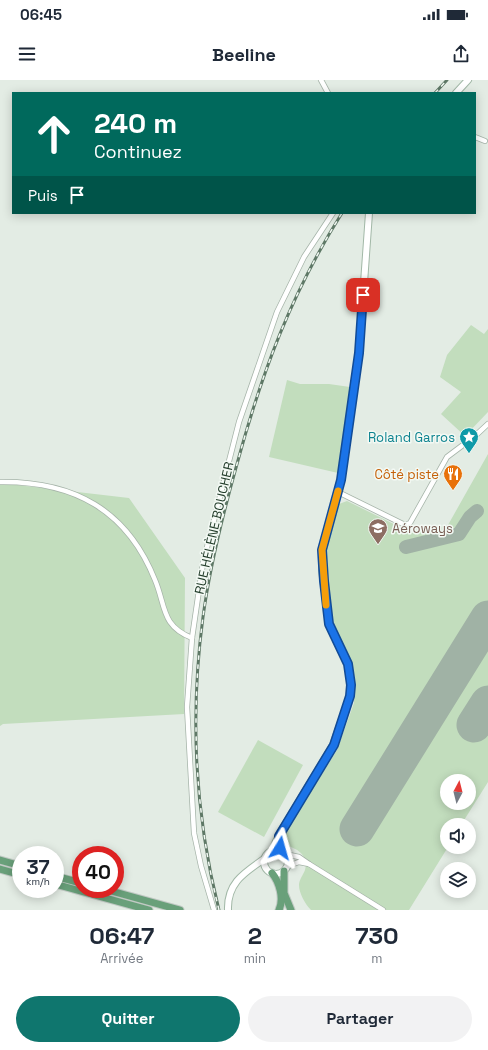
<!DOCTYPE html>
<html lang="fr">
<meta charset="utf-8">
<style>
:root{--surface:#fff;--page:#f2f2f3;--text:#1f2937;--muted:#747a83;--accent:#0f766e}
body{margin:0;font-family:"Space Grotesk",sans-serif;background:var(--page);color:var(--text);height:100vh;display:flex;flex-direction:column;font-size:15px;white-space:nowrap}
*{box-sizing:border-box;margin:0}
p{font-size:13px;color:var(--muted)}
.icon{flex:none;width:22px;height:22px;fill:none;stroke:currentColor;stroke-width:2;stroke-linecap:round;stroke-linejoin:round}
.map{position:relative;height:830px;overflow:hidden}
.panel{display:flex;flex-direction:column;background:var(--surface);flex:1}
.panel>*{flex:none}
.banner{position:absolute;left:12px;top:12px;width:464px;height:122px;border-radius:0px;box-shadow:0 2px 10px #0003;background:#00695c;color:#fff;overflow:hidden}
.needle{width:26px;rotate:7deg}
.fabs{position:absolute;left:440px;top:694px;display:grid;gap:8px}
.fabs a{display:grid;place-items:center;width:36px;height:36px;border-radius:50%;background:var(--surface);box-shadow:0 2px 10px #0003;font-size:20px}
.speed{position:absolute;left:12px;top:766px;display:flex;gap:8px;font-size:20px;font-weight:700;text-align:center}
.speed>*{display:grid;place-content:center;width:52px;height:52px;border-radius:50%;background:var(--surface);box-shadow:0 2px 10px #0003;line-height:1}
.speed small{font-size:10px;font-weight:400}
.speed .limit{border:6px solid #d22;background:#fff;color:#111}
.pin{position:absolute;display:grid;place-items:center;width:34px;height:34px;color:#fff;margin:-17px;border-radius:8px;box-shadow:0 2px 6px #0006}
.me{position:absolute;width:44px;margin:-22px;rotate:8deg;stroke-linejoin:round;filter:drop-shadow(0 0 3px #0008)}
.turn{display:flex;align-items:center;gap:14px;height:84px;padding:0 16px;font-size:18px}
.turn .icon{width:52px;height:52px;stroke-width:2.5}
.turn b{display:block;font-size:28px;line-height:34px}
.then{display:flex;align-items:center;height:38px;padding:0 16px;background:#0003;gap:8px;font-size:15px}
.eta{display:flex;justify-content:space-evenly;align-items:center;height:68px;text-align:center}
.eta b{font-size:24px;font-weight:700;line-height:28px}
.primary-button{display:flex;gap:8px;margin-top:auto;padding:8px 16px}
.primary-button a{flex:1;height:46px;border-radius:24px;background:var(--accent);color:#fff;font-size:16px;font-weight:700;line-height:46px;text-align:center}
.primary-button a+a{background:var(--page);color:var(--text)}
.status{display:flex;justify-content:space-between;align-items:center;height:28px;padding:0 20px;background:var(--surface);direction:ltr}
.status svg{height:11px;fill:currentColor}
header{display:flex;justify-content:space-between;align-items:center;height:52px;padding:0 16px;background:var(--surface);font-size:18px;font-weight:700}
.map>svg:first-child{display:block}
.green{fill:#c2ddbd;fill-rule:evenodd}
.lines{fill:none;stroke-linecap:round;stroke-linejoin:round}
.taxiway{stroke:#a0b2a5;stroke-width:14}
.runway{stroke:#a0b2a5;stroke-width:35}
.street-casing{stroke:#a6b4a9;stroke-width:6}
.secondary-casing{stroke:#a2b8a7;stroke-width:8}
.primary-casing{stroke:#c1c9c4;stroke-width:9}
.street{stroke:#fff;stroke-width:4.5}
.secondary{stroke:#fff;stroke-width:6}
.primary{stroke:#69a07a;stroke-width:7}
.rail-casing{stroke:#5e7866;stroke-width:3}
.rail{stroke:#f3f9f4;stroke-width:1.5;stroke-dasharray:4.5;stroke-linecap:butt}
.route-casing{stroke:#114b97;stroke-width:10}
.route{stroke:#1a73e8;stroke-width:7}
.slow{stroke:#f59e0b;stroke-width:7}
.labels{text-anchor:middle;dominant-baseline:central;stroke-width:3;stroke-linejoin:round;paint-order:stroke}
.culture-label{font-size:13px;fill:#0d838f;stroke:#f3f9f4;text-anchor:end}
.food-label{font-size:13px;fill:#c56008;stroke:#f3f9f4;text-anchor:end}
.street-label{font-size:13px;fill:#233d2b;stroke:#f3f9f4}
.education-label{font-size:13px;fill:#785e54;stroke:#f3f9f4;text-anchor:start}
</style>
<div class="status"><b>06:45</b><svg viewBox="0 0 49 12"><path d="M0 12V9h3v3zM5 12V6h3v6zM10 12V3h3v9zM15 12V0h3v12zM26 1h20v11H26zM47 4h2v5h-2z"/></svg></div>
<header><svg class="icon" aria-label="menu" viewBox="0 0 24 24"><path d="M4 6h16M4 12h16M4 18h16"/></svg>Beeline<svg class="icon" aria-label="share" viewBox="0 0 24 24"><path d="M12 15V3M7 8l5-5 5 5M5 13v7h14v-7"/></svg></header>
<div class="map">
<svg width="488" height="830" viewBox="0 0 488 830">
<rect width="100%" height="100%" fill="#e3ece4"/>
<!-- green -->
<g class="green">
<path d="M471,245L484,254L488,249V332L465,356L441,334L461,312L440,297L447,275Z"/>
<path d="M287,300L300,304H329L350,307L338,393L269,377Z"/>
<path d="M488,374V702L461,745H447L448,767L409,830H311C305,824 299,813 299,805C299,800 303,795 305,790C309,775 297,768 284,765L282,758L337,670L354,623L353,586L334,547L324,476L327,458L339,424L347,421L412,453L448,445ZM447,701H469V723H447Z"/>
<path d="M0,403L129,418L185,498L184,634L3,644L0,646Z"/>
<path d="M258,660L303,685L264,757L218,732Z"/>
</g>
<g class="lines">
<!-- taxiway -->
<path class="taxiway" d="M406,467L459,454L470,437L477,431"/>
<!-- runway -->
<g class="runway">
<path d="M474,645L488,623"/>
<path d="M357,749L488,538"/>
</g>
<defs>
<g id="street">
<path d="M321,0L328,13"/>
<path d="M475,57L485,61"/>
<path d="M0,402C74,401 127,430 155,500C166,526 161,546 192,558"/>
<path d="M338,412L405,445L410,443L447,377L475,356L488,344"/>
<path d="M285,774L299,777L309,784L299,782L288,786"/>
<path d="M309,784L383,830"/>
<path d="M214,830L201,786L194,753L187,627L192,558L203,483L239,342L277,232L304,177L333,133"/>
</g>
<g id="secondary">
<path d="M456,13L468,0"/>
<circle cx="276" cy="782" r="12"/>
<path d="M272,770L280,753L333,665L350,616L351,605L348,584L329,544L322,490V470L341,399L359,273L369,133"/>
<path d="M228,830C227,803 244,793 264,779"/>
</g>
<g id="primary">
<path d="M0,780L21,786"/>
<path d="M0,789L21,795"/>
<path d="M284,791V813L291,830"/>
<path d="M272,793C280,803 284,819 279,830"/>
<path d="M55,796L81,803"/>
<path d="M55,804L149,830"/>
<path d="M104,809L180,830"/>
</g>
</defs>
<!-- street casing -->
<use href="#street" class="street-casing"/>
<!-- secondary casing -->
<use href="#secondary" class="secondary-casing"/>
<!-- primary casing -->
<use href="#primary" class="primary-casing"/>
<!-- street -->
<use href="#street" class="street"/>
<!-- secondary -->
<use href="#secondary" class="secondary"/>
<!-- primary -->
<use href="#primary" class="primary"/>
<defs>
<g id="rail">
<path d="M435,13L447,0"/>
<path d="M219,830C195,735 190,634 203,537C210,485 223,434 237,384C262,292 291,214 342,133"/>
</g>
</defs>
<!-- rail casing -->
<use href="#rail" class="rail-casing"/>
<!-- rail -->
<use href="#rail" class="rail"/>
</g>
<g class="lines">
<defs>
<path id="route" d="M280,768L279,756L334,665L350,616L351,605L348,584L329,544L324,501L322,470L341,400L359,273L363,215"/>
</defs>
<!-- route casing -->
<use href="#route" class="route-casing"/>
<!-- route -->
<use href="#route" class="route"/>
<!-- slow -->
<path class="slow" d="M326,525L322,470L338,411"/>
</g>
<!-- icons -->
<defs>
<symbol id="sight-pin" viewBox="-11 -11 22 30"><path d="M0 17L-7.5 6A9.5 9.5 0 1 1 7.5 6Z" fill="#0f9aa8" stroke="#f3f9f4"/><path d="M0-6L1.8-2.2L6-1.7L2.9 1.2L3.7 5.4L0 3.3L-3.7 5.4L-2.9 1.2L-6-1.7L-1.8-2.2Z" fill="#fff"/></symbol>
<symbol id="restaurant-pin" viewBox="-11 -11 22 30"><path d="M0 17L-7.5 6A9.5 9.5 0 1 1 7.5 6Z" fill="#e8710a" stroke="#f3f9f4"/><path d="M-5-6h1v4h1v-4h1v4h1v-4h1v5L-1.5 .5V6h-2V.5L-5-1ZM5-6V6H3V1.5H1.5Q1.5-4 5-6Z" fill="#fff"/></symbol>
<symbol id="university-pin" viewBox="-11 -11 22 30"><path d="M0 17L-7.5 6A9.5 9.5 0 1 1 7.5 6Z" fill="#8d6e63" stroke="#f3f9f4"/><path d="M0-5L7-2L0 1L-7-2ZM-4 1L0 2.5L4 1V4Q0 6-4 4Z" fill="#fff"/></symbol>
</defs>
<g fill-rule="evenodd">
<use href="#sight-pin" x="458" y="346" width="22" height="30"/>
<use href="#restaurant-pin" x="442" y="383" width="22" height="30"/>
<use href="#university-pin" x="367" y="437" width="22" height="30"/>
</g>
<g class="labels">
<!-- culture labels -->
<g class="culture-label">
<text x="455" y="357">Roland Garros</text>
</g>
<!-- food labels -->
<g class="food-label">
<text x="439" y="394">Côté piste</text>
</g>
<!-- street labels -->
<g class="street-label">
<text transform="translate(214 448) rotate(-77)">RUE HÉLÈNE BOUCHER</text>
</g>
<!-- education labels -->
<g class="education-label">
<text x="392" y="448">Aéroways</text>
</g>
</g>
</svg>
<div class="fabs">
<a><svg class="needle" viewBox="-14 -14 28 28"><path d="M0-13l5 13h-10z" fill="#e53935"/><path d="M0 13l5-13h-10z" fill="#747a83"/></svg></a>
<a><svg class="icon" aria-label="sound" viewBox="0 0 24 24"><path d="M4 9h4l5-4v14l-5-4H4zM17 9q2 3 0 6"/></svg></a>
<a><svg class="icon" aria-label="layers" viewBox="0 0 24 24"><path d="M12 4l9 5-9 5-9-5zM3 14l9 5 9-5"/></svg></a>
</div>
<div class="speed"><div>37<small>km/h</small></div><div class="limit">40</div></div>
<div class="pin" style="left:363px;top:215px;background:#d93025"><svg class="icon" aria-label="arrive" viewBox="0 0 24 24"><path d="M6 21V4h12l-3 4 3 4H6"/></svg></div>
<svg class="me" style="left:280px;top:768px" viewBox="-20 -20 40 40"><path d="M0-17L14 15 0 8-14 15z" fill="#1a73e8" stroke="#fff" stroke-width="4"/></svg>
<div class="banner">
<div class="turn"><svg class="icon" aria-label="ahead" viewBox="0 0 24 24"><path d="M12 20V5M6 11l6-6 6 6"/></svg><div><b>240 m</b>Continuez</div></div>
<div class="then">Puis<svg class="icon" aria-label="arrive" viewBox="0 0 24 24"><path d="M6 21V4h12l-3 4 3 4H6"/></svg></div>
</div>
</div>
<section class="panel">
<div class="eta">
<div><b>06:47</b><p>Arrivée</p></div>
<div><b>2</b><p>min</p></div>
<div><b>730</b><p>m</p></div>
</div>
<div class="primary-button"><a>Quitter</a><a>Partager</a></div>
</section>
